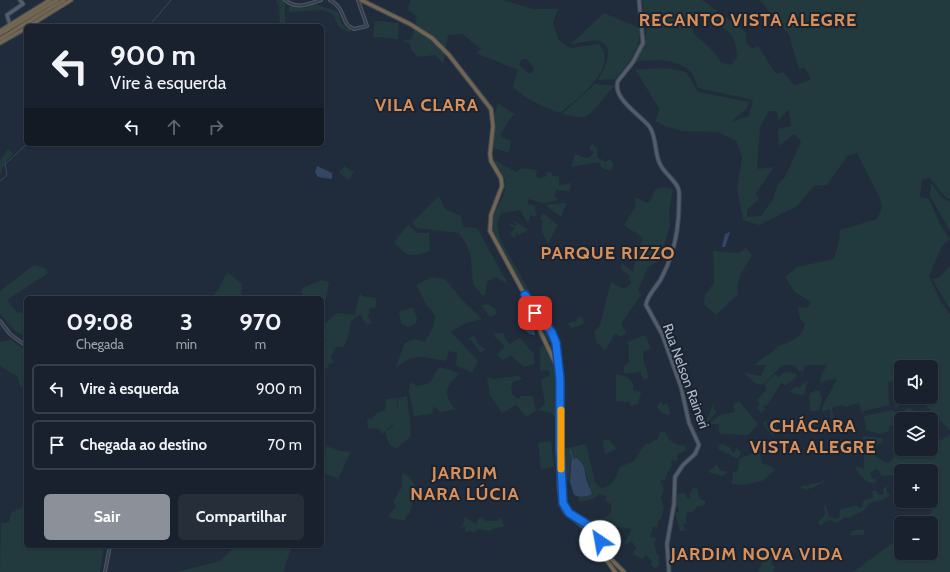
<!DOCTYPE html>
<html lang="pt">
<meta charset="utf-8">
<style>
:root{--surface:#18212d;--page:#252e39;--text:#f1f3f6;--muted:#9fa3aa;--line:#363e49;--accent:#8c9099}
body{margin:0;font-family:Cabin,sans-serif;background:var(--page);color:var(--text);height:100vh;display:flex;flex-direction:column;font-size:15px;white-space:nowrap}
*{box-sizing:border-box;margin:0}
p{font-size:13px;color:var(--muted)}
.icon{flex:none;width:22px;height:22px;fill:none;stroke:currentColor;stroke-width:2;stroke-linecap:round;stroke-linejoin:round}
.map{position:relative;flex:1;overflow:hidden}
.sheet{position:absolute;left:24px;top:296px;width:300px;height:252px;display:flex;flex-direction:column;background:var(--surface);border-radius:6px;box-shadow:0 1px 3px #0004,0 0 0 1px var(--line)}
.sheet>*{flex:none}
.guide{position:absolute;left:24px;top:24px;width:300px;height:122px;border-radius:6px;box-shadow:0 1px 3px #0004,0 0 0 1px var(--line);background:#18212d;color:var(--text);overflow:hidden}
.buttons{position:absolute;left:894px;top:360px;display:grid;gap:8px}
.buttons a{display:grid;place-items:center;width:44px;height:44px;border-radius:6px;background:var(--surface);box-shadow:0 1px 3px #0004,0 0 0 1px var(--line);font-size:20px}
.pin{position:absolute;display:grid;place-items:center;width:34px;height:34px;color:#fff;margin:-17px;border-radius:8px;box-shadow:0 2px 6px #0006}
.me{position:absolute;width:44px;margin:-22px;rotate:327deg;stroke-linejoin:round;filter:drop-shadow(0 0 3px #0008)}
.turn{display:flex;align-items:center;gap:14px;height:84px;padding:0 20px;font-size:18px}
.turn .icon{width:52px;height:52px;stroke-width:2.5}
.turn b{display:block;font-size:28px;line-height:34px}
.lanes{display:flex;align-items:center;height:38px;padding:0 20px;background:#0003;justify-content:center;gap:20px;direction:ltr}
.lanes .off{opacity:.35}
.eta{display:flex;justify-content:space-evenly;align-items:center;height:68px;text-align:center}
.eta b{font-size:24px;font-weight:700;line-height:28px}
.action{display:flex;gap:8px;margin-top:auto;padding:8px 20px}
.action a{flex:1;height:46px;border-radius:6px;background:var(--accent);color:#fff;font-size:16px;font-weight:700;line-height:46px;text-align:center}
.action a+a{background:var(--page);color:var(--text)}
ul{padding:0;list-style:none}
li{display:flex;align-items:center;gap:12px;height:50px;margin:0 8px 6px;padding:0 12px;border:2px solid var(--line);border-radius:6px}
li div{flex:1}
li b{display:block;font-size:15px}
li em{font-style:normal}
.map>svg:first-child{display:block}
.green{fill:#223a3d;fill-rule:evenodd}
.water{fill:#334764}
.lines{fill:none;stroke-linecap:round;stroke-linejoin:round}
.stream{stroke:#334764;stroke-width:1}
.minor-casing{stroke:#4f5966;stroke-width:4}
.major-casing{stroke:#3e4755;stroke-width:5}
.highway-casing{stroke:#3c4653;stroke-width:5.5}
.minor{stroke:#343e4c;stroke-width:2}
.major{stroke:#525d6c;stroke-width:3}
.highway{stroke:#726551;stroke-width:3.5}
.route-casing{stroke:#114b97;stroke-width:10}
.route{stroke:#1a73e8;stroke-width:7}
.slow{stroke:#f59e0b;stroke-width:7}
.labels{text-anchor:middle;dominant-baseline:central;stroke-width:4;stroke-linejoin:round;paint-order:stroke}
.street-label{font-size:14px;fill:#afb9c8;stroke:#1a2330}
.district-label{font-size:18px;font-weight:bold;letter-spacing:1px;fill:#da8f58;stroke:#1a2330}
</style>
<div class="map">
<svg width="950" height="572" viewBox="0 0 950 572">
<rect width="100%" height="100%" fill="#202c3c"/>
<!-- green -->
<g class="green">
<path d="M276,0H283L285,4V26H280L279,6Z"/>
<path d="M411,0H503L532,9H558L553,23L558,39L566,46L572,48L599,44C620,68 577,99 560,113C547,108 521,98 513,86L518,70L476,53L481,49L462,34L448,35L443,64L435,55L418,57L412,51L410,44L402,41L412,39L417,17L413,13L407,10ZM522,59H527L534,68L533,72L529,74L519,65Z"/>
<path d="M642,0H702L746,32V43L752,49L758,46L776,74L783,72L795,86L811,79L805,68L799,69L789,35L760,0H950V200L945,197L930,178L922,179L920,197L929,199L941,226L950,239L942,246L929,276L941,302L950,314V431L938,418L931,424V419H926L932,412L918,397H931V367H901V397H907L896,408L895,404L898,381L888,382L889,405L861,412L859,403L845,407L842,405L832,408L834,420L831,421L830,409L822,412V407L837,379L827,380L820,384L821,376L827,365H805L803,372L799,371L794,365H782L763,385L755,383L744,373L761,376L766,365H755C763,356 770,356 778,346C789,343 803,337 805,324L800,319L798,307L807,308L811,302L795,292L785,277L797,267L834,259L839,242L840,230L877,219L882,208L880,198L857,153L847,156L827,185L814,186L797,206L759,225L743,220L737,188L742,157L736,141L718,132L682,131L665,126L655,121L660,109C650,96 645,83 635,70C653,68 668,67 686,72L698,92L749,102L747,108L731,122L749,116L753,100L698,88C696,83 693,72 688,69C672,57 652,60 633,62C639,53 641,39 647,33ZM690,15L700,18L705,15L714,18L713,22C731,33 736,35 737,57L731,65L721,62L712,50L694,34L688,17ZM789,109L791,126L778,129L779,146L794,134L801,142L785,177L778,184L773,199L761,216L747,217V210L759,199L756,193L774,167L758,169L757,167L760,127L769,111H777L778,121Z"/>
<path d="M314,4L338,12L342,25L350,30L351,33C340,29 337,26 334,15L324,10L289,12V5L304,8Z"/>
<path d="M604,13L639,28C642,49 628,63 616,79L598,80C604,70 617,46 599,41C591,39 579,43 571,44Z"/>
<path d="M375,21L399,23L398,39L373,37Z"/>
<path d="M594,84L615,86C606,92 593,116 584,117C578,118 569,115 562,114L592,87Z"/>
<path d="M498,103L514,114L501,133V137L511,141L509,153L491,147L496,123L494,115Z"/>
<path d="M592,144L597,148V157L606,162L610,159L613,163V167L610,171L601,167L599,162L571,167L575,154L586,158L590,157L594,152L589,149Z"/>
<path d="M8,149L13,153L5,163L0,174V161Z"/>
<path d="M494,160L516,172L522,168L537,170L536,176L538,178L545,177L547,174L545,171L552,173V175L559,177V185L571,183L570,191L556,190L554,196L557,198L556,201L542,203L528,199V204L535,206V212L537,215L534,217L530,215L528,224L520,210L502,213L503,208L497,224L500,239L550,328L526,291L492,229C490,211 509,197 505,180C503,173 497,167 494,160Z"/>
<path d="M344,166L354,172L349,180L339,173Z"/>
<path d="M931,183L942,198L950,202V231L930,196Z"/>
<path d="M663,187L673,189L669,211L670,225L662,253L658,261L648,267L638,290L641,295L621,324L626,332L622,337L615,334L605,350L596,341L594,332L600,325L611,282L624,289L631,283L629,275L620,268L622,263L633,272L635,258L643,238L624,225L636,206L635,197L647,203L650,201L655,190Z"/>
<path d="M439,196L445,209L461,216L463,227L477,228L508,284L495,277L487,282L485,295H482L473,284L471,258L467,245L459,233L416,228L412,223Z"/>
<path d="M567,203L561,217L545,205Z"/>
<path d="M543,213L558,225L548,244L541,230L543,221L540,218Z"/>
<path d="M511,221L516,222L528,230L519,235L515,232L516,237L513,238L507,228L511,233L515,228L509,225L510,223L516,226L517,224Z"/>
<path d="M408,225L417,233H429L430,251C411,257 408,258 394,242Z"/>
<path d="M746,248L752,255C745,268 735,279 738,294L716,315L704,304L705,295L714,283L713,251L739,253Z"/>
<path d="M34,265L45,268L48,273L7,300L17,312L26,314V336L16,332L0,314V291Z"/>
<path d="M950,266V309L932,279L939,278Z"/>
<path d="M228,272L242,284L241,298H210C220,291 221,281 228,272Z"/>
<path d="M431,277L445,279L462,300L482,319L466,323L451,332L478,361L472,373L456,365L457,353L449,351L446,361C421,357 416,352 395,368L405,343L415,339L424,342L432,330L436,316L427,306L416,285Z"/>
<path d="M321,280L329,282L325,303L322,304V298H304L301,289Z"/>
<path d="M360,293L362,296L376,298V308H370L368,317L372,323L366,324L360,314L351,321L348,338L343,347H336L330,357L334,362L328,364V369L325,368L322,375V339L331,344L322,337V327L337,313L355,315Z"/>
<path d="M488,304L497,310L495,315L490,317L481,305Z"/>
<path d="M413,307L417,318L415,324L408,327L401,323L399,312Z"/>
<path d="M581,316L585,323L571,329L568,323L577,321L576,319Z"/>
<path d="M546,329L551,334L553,341L550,343L543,332Z"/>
<path d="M494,333H503L505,339L510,344L520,338L534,354V364L524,367L511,356L502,360L497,355L505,346L495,337Z"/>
<path d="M645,335L651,348L643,352C642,362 648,368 648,378L644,380L640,372L624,374V367L629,362V347L627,342Z"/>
<path d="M472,336L475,337L478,344L485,349L482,352L479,351L472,341L468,339Z"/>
<path d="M11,340L26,351V389L20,386L17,376L0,366V342Z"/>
<path d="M545,345L555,371L559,417L556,418L551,413L538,410L545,404L541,380L550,375L549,370L540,371V347Z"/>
<path d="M439,367L452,370L459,374C445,387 443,394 455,409L440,412L434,406L432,414L414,416L409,391L410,382L417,386L430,383Z"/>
<path d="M791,372L792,374L796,373V378L785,385L781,383L768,404L763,407L765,409L761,413L757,408L760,405L757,400L766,390L765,384L775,374L779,377L783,373Z"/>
<path d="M616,374L628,377L633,384V390L641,392L638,404L630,406V402L616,401Z"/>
<path d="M519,376L522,379L513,382L511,388L512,394L518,399L521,396H533L536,411L526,417L516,405L502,413L490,395L487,377L493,379Z"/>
<path d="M808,380L804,395L791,393L790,391L796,386L798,388Z"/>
<path d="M815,390L819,391L822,398L819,411H810L809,397L810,393L814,392Z"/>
<path d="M407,396L411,431L410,437L396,449L389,444L385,432L393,426V424L382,434L379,429L368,428L367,419H372L376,414L385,410L386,399L397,398V409L391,418L398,408V398Z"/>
<path d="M661,401L663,405L667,403L670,411L669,415L662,413L657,407Z"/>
<path d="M739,401L758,424L748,435L721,434L719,433V424H711C717,413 725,415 735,412L733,405Z"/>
<path d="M714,403V409L716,413L705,424Z"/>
<path d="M909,408L915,411L913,419H908L902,413Z"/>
<path d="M892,410L897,414L898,421L889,427V431L880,434L866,430L864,416Z"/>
<path d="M811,417L812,421L818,420V424L802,429L800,424L808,422Z"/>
<path d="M766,420L767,421L766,426L772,430L777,422L773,437L763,424Z"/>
<path d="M665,431C668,441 675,445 685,446L686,450L677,455V461L671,460L672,466L667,473V477H665V481L660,479L664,490L661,497L664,509L661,519L658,520L657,528L653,526L650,537L656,538L654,544L657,555H659V565L655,568L651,565L652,561L646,555L642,559L633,554L636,547L632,542L624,544L632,529L593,524L590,518C601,519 613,519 611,504L605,501L607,497L600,494L590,500L579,502L578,498L592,494L583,464L580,460L572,458C568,466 571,475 568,482L564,475L562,449L586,444L595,482L598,486L602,488C614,486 616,477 620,467L634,461L645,444H650L652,441L658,439L660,432Z"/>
<path d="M950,434V572H853L901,537V553H931V523H921L927,519L932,511L928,506L929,501H931V471H901V478H894L893,475L882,476L877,469L870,473L872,479L875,478L876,483C866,485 859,475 855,466L864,469L863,436L882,438L883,443L869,447V452L887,463L891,461L901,444V449H931V447Z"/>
<path d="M610,439L611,443L617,449L605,454L603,441Z"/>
<path d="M551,441L554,467L541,469L538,443Z"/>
<path d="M723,444L731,448L730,449L734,454L736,448L741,452L738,459L718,449L719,445Z"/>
<path d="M327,446L340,451L351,452L338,479L322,472V459Z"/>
<path d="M755,446L759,451L762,463L773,467L774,471L762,481L743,485L732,484L733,472L738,471L739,459L751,454Z"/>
<path d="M717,464L720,470L728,472L722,476L708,472Z"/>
<path d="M402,473L409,476L416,487L410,513L406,516L405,521L388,517L396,506L393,502L402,487Z"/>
<path d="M822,479L824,481L823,483L806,490L799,487L806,485L808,487L810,484L822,482Z"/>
<path d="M888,486L886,491L890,496L880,501L869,503L864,510L849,518L846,517L835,523L832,520L825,522L821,526L818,522L825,515L824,505L826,506L829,517H833L834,519L839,518L840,510L856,505L861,509L864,500L873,498L872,491L876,490L878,495L884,494L883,489Z"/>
<path d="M694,487L697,489L700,499L705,501V505L696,507L694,511L687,513L685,519L687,523L683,524L685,529L684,531H680L675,512H679V508L676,506L677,494L683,493L686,494L687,499H690V493Z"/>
<path d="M26,505V546H104L100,572H0L1,523L9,522L11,513Z"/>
<path d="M465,517L476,524L478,519L483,517L486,521H498L501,517L503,524L506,526L495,528L489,531L478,529L475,532L468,531L465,533V526L460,529L465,520L463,518Z"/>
<path d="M863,529L865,535H851V531Z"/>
<path d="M594,542H598L608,558L622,572H616L594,546Z"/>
<path d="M236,546H294L291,548L283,572H176L220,561Z"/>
<path d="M767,552L770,554L773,553L771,564L775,567L773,572H758Z"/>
</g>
<!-- water -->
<g class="water">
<path d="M317,166L332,173V179L318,177L315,172Z"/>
<path d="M730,232L725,247H722L725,234Z"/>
<path d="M524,314L535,332V335C525,335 523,325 520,317Z"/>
<path d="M576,458C586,463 584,472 587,481C588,486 591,489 592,494C585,497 581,498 574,495L570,482L571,463L572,459Z"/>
</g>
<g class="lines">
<!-- stream -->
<g class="stream">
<path d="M149,26L171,0"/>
<path d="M0,181L7,175L5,164L27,144"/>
<path d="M570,450L573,459"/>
</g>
<defs>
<g id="minor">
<path d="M285,0C297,10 308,4 321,0"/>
<path d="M330,0C347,9 340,24 354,29L367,26L358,0"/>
<path d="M0,321L10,334L26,346"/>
<path d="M105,572L110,546"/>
</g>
<g id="major">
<path d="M639,0L643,43L633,62L618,81C612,98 639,114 649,126C657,136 654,153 660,164C664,173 675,180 678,188C680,192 679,198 679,203C679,230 674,255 661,279C656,288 647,295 646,305L662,334L681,387L689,423L699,445L695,454L683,465L675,477L674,504L667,544L669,572"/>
<path d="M10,25L7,15L23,4L20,0"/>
</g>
<g id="highway">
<path d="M361,0L410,24L432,38L449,55L491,109L493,126L490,154L491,161L501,178L502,186L491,215L490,231L533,310L541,333L559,371"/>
<path d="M29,26L71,0"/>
<path d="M0,31L50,0"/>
<path d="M0,34L57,0"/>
<path d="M0,39L64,0"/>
<path d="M0,43L26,28"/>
<path d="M536,311L554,336L558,359L561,397L559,486L561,504L565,512L584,527L592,546L608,562L615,572"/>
<path d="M561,470V490"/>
<path d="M569,514L593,528L609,557L624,572"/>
<path d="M593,545L594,540L600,541"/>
</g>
</defs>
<!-- minor casing -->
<use href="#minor" class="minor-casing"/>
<!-- major casing -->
<use href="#major" class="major-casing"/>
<!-- highway casing -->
<use href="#highway" class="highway-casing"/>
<!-- minor -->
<use href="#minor" class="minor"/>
<!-- major -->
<use href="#major" class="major"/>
<!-- highway -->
<use href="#highway" class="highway"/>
</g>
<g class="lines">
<defs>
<path id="route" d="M535,313L525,295L552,333L556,343L560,379V449L563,503L569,513L593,528L600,541"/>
</defs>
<!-- route casing -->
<use href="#route" class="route-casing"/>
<!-- route -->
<use href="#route" class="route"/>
<!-- slow -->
<path class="slow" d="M561,410V469"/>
</g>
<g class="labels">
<!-- street labels -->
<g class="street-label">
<text transform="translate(686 376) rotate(70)">Rua Nelson Raineri</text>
</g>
<!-- district labels -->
<g class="district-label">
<text x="748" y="20">RECANTO VISTA ALEGRE</text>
<text x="427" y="105">VILA CLARA</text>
<text x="608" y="253">PARQUE RIZZO</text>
<text x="813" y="426">CHÁCARA<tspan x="813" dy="21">VISTA ALEGRE</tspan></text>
<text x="465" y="473">JARDIM<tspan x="465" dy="21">NARA LÚCIA</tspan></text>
<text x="757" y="554">JARDIM NOVA VIDA</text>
</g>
</g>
</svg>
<div class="buttons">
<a><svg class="icon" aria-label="sound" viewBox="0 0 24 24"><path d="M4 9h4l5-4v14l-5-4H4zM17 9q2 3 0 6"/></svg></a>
<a><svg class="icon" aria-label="layers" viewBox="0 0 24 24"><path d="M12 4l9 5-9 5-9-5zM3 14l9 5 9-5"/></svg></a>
<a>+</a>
<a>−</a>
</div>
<div class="pin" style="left:535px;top:313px;background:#d93025"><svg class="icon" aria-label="arrive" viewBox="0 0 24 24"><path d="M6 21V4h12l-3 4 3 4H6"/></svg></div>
<svg class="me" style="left:600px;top:541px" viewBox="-20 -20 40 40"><circle r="19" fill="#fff"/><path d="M0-13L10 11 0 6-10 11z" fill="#1a73e8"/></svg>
<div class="guide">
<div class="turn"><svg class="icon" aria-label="left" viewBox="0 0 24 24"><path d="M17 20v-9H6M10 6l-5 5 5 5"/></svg><div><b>900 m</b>Vire à esquerda</div></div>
<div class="lanes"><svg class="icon" aria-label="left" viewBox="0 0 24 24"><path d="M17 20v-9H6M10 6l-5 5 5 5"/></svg><svg class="icon off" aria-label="ahead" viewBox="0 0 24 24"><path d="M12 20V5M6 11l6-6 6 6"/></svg><svg class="icon off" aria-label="right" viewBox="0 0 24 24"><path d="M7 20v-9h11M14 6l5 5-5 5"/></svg></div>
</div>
<section class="sheet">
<div class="eta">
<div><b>09:08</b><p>Chegada</p></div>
<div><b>3</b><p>min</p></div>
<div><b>970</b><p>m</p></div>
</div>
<ul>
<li><svg class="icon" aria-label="left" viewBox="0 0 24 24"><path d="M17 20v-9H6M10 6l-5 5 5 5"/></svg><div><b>Vire à esquerda</b></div><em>900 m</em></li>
<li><svg class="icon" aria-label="arrive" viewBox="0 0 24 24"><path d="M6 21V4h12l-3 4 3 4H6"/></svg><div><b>Chegada ao destino</b></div><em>70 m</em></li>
</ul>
<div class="action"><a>Sair</a><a>Compartilhar</a></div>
</section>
</div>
